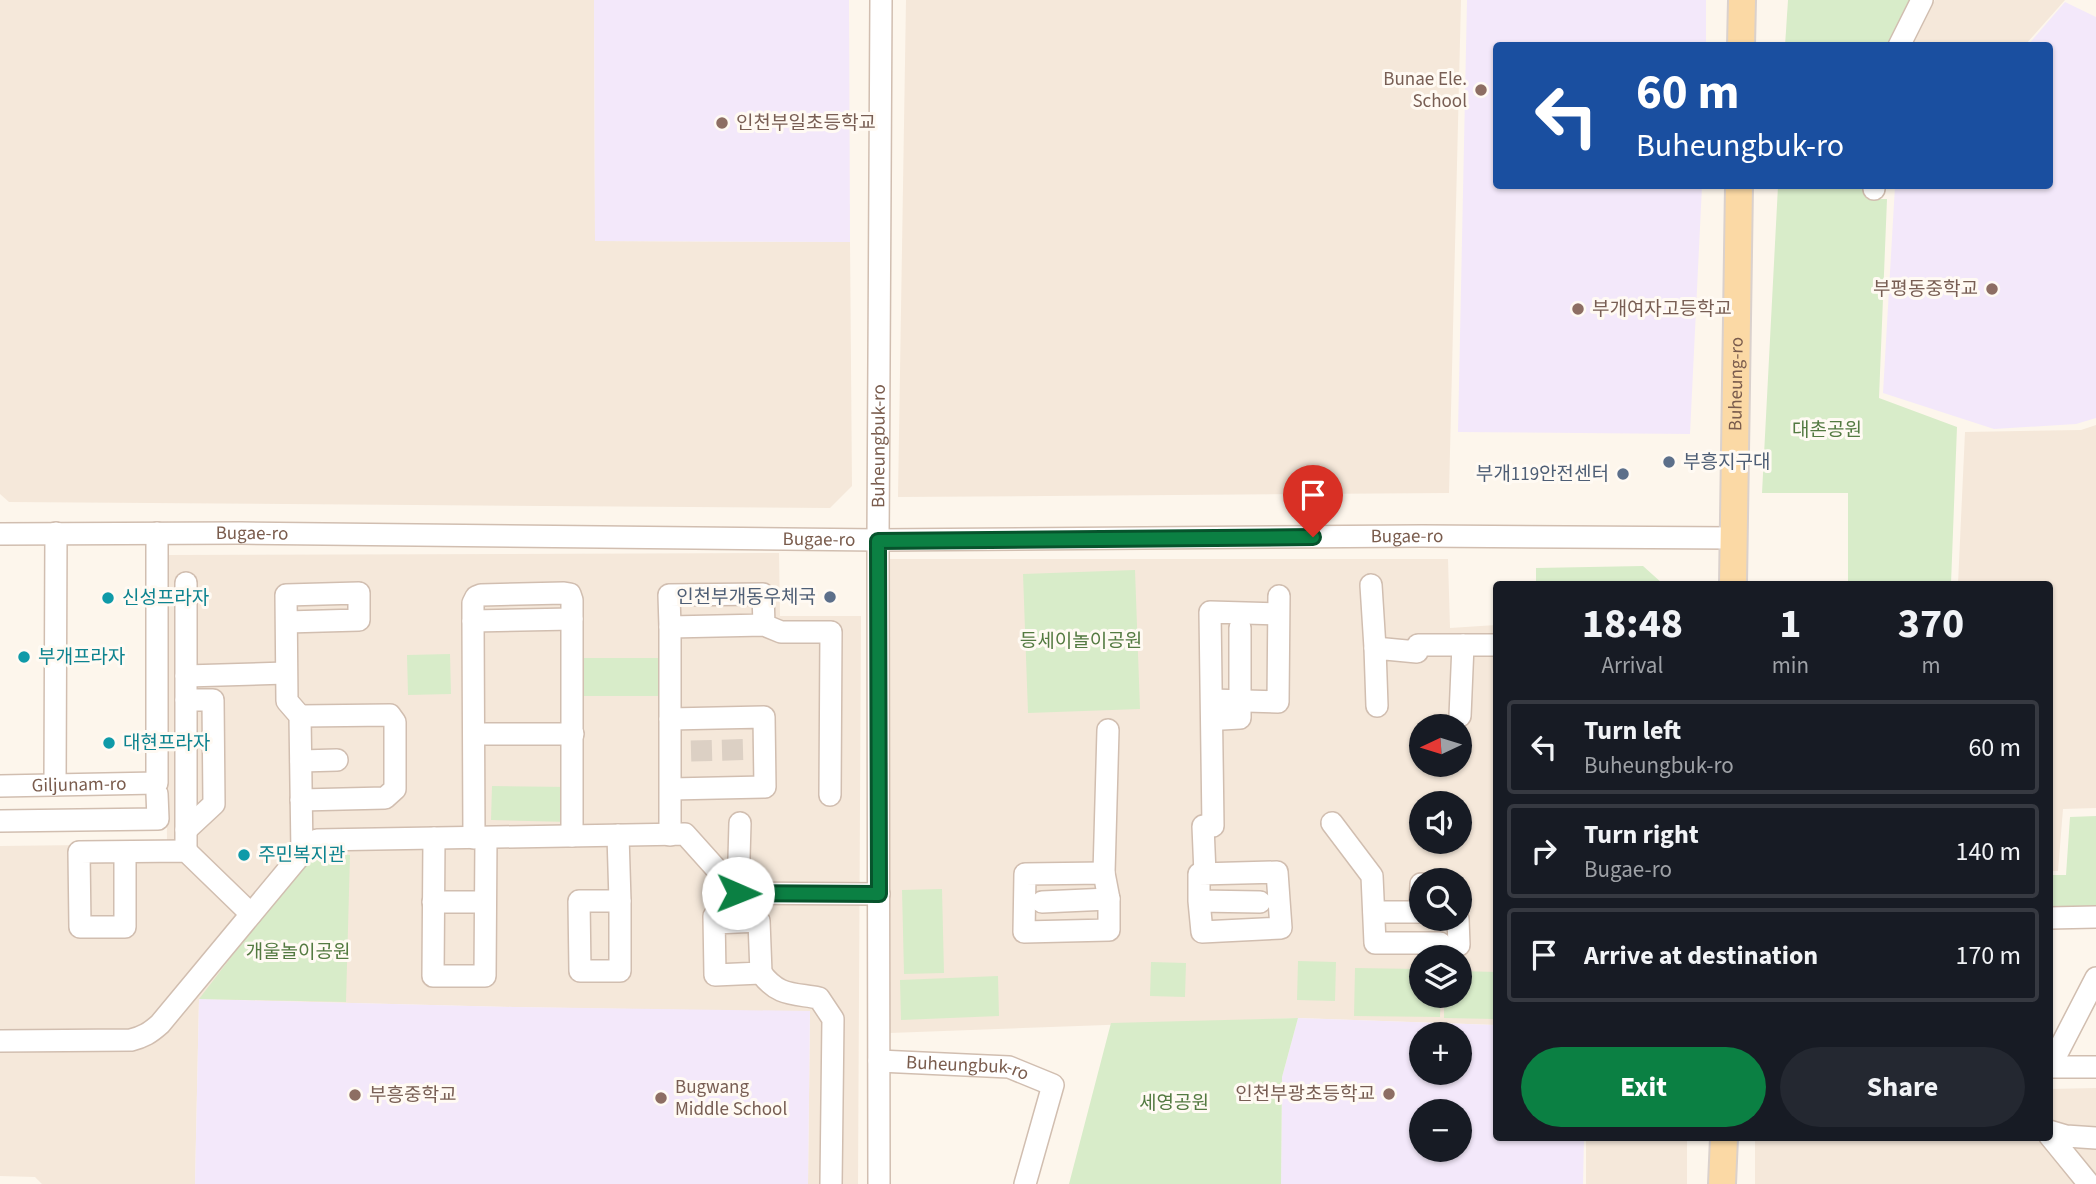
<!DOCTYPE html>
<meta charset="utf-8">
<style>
:root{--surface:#171b24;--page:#242831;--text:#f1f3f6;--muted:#9ea1a6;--line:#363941;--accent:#0b8043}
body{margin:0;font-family:"Source Sans 3","Noto Sans KR",sans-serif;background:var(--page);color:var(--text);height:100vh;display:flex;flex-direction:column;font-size:26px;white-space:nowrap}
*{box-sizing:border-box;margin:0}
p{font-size:23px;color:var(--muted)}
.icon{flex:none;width:38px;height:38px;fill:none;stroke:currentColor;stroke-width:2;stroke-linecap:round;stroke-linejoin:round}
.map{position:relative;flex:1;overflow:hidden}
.drawer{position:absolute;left:1493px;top:581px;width:560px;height:560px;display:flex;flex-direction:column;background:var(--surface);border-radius:7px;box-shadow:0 2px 5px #0004}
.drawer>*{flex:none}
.guide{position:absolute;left:1493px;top:42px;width:560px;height:147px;border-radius:7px;box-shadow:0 2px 5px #0004;background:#1a4fa0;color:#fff;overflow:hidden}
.needle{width:46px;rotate:266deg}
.controls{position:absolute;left:1409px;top:714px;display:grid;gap:14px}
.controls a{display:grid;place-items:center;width:63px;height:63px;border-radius:50%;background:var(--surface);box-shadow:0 2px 5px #0004;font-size:35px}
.pin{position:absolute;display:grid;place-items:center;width:60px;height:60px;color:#fff;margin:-72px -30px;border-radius:50% 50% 50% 0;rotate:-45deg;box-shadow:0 0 7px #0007}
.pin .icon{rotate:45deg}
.me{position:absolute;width:77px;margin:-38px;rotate:91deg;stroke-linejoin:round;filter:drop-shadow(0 0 5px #0008)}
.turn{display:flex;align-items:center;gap:24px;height:147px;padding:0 28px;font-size:32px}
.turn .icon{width:91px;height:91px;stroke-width:2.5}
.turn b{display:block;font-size:49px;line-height:60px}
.eta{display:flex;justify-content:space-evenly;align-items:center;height:119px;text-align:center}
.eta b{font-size:42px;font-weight:700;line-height:49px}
.button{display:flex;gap:14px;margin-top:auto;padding:14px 28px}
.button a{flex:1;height:80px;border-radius:42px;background:var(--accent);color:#fff;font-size:28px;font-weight:700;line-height:80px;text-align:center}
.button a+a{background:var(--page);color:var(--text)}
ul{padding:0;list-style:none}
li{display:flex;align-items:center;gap:21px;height:94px;margin:0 14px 10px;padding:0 14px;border:4px solid var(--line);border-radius:7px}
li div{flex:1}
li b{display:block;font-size:26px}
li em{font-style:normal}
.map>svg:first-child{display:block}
.residential{fill:#f5e8da;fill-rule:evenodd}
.education{fill:#f3e8fa;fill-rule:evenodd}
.green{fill:#d8ecc9}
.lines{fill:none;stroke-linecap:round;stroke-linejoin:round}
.minor-tunnel{stroke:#dcd0c4;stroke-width:21;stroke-dasharray:21 10;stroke-linecap:butt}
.minor-casing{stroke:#d1beb0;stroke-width:24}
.major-casing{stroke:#dad1cd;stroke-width:30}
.minor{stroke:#fff;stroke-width:21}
.major{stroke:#fbd9a5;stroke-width:26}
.route-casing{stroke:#07532c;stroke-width:18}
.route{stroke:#0b8043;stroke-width:12}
.education-dot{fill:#8d6e63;stroke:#fffaf3;stroke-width:2.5}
.service-dot{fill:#5c6f8a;stroke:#fffaf3;stroke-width:2.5}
.culture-dot{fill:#0f9aa8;stroke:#fffaf3;stroke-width:2.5}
.labels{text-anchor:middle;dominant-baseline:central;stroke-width:6;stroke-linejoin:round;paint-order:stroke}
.education-label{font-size:19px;fill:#785e54;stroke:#fffaf3;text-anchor:start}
.street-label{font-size:19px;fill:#7a5c4d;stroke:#fffaf3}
.park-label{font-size:19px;fill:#537a41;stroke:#fffaf3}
.service-label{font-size:19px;fill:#4e5e75;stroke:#fffaf3;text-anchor:end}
.culture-label{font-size:19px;fill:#0d838f;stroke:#fffaf3;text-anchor:start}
</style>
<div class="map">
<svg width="2096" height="1184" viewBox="0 0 2096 1184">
<rect width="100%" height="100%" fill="#fdf6ec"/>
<!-- residential -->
<g class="residential">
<path d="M0,0H594L595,241L850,242L852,486L830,508L9,502L0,494Z"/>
<path d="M906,0H1461L1449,493L898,497Z"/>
<path d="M1935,0H2065L2025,45H1911Z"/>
<path d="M2096,425V808L2063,809L2058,871H2049V584H1958L1965,432L2081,430Z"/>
<path d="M779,553L780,616H861L858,1184H808L810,1012L513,1007L199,999L195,1184H42L35,1177L0,1176V846L167,844L165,555Z"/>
<path d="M889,559H1448L1450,628L1496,625V1025L1298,1018L890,1033ZM1421,726H1460V765H1421ZM1421,803H1460V842H1421ZM1421,880H1460V919H1421ZM1421,957H1460V996H1421Z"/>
<path d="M2096,1088V1184H1755V1138H2049V1089Z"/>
<rect x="1586" y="1138" width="101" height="46"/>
</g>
<!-- education -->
<g class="education">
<path d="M594,0H849L850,242L595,241Z"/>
<path d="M1467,0H1706V45L1496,46V186H1702L1690,434L1458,432Z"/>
<path d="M2065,2L2096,17V418L2076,424L1994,429L1883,393L1895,186H2049V46L2028,45Z"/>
<path d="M199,999L513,1007L810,1011L808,1184H195Z"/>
<path d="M1298,1018L1496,1025V1138H1584L1583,1184H1281L1282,1077ZM1421,1034H1460V1073H1421ZM1421,1111H1460V1150H1421Z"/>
</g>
<!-- green -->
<g class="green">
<path d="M1788,0H1915L1892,45L1785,46Z"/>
<path d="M1778,186H1867V199H1887L1879,398L1957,427L1951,584H1848V493H1762Z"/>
<path d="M1643,566L1663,584H1536V568Z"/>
<path d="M1135,570L1140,709L1028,713L1023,574Z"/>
<path d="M450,654L451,694L408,695L407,655Z"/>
<path d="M581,658H661V696H582Z"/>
<path d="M492,786L569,787V822L491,820Z"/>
<path d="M2096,816V909H2049V875H2066L2070,817Z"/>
<path d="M310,854L350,855L346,1002L199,999Z"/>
<path d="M942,889L944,973L904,974L902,890Z"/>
<path d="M1298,961L1336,962L1335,1001L1297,1000Z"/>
<path d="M1151,962L1186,963L1185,997L1150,996Z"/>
<path d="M1355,968L1421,969V996H1441L1440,1017L1354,1016Z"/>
<path d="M1460,971L1496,972V1019L1444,1018V996H1460Z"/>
<path d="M998,976L999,1016L901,1020L900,980Z"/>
<path d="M1298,1018L1282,1077L1281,1184H1069L1111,1023Z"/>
</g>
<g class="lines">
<!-- minor-tunnel -->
<path class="minor-tunnel" d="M691,751L764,749"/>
<defs>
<g id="minor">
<path d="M1899,46L1922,0"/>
<path d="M1874,189V186"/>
<path id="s1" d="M0,534L241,533L878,540L1422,536L1734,538"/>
<path d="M1371,585L1375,648"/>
<path d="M473,621L572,619"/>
<path d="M287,622L359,620V593L286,595L287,701L300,716L302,853L317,840L685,834L738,893L879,894"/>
<path d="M764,625L670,627L669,595L763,594L764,625L781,632H831L830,795"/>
<path d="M670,627V835"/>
<path d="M1418,645H1496"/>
<path d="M186,676L286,673"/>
<path d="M186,700H213L214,804L186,830"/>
<path d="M1212,700L1278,702L1279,596"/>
<path d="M1377,706L1375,648L1417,652"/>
<path d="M300,716L390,715L395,722V789L385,798L301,800"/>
<path d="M1460,716L1463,645"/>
<path d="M670,719L764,717L765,787L671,789"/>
<path d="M1222,719L1240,718V628"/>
<path d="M474,734H573"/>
<path d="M301,761L337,760"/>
<path d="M55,785L56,533"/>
<path id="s2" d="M0,786L157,783V533"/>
<path d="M0,821L158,819L157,794"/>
<path d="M1332,823L1372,876L1375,943H1440"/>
<path d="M1203,826L1205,874"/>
<path d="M1213,826L1210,612L1278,614"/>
<path d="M618,835L620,901"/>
<path d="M434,838L433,976H485L486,838"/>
<path d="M474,838L473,621V603L476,597L481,595L564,593L570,594L572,600V836"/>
<path d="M186,851V583"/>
<path d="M125,852V927H80L79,852L186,851L251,914"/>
<path d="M1104,873L1109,899V930L1024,932L1025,874Z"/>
<path d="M1104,873L1108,730"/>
<path d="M738,893L740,823"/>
<path d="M579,901H620V971H580Z"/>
<path d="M1199,901L1202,932L1281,928L1277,872L1199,874V901L1260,902"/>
<path d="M433,902H485"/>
<path d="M1042,902L1109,899"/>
<path d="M1374,912H1421"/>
<path d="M1420,912L1421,884"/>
<path d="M2049,918L2096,917"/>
<path d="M1458,919L1459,945"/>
<path d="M715,923L759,921L761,973L715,975L714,916L735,890"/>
<path d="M761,973C778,996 792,993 819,998L833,1019L831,1184"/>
<path d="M0,1041L131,1040C143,1037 150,1033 160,1024L302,853"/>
<path id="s3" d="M879,1061L1009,1067L1053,1085L1025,1184"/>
<path d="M2049,1067H2096"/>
<path d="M2050,1067L2096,978"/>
<path d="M2049,1131L2066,1136L2096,1138"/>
<path d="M2049,1135L2089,1184"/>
<path id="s4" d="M879,1184L878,540L881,0"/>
</g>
<g id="major">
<path d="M1741,46L1742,0"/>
<path id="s5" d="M1733,584L1739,186"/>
<path d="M1722,1184L1724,1138"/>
</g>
</defs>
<!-- minor casing -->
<use href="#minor" class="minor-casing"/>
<!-- major casing -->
<use href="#major" class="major-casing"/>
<!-- minor -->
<use href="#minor" class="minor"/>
<!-- major -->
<use href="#major" class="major"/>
</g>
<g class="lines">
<defs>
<path id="route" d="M738,893L879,894L878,541L1313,537"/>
</defs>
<!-- route casing -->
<use href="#route" class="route-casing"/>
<!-- route -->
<use href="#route" class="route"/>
</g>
<!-- markers -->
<g class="education-dot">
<circle cx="1481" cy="90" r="7"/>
<circle cx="722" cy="123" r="7"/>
<circle cx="1992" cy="289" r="7"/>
<circle cx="1578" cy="309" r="7"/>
<circle cx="1389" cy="1094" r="7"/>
<circle cx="355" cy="1095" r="7"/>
<circle cx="661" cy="1098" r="7"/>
</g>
<g class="service-dot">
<circle cx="1669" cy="462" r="7"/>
<circle cx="1623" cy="474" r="7"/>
<circle cx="830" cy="597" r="7"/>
</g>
<g class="culture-dot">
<circle cx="108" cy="598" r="7"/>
<circle cx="24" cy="657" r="7"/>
<circle cx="109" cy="743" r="7"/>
<circle cx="244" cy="855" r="7"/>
</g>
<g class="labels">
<!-- education labels -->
<g class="education-label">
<text x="1467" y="79" text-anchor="end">Bunae Ele.<tspan x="1467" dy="22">School</tspan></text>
<text x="736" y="123">인천부일초등학교</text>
<text x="1978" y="289" text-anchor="end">부평동중학교</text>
<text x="1592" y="309">부개여자고등학교</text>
<text x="675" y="1087">Bugwang<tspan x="675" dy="22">Middle School</tspan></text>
<text x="1375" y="1094" text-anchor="end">인천부광초등학교</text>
<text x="369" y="1095">부흥중학교</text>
</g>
<!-- street labels -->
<g class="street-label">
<text stroke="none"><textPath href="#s5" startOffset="200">Buheung-ro</textPath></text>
<text stroke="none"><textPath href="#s4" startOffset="738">Buheungbuk-ro</textPath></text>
<text stroke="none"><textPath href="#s1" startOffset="252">Bugae-ro</textPath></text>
<text stroke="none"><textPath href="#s1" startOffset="1407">Bugae-ro</textPath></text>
<text stroke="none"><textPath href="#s1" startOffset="819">Bugae-ro</textPath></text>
<text stroke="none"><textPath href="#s2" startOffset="79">Giljunam-ro</textPath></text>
<text stroke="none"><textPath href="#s3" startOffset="89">Buheungbuk-ro</textPath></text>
</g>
<!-- park labels -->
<g class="park-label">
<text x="1827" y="430">대촌공원</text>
<text x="1081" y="641">등세이놀이공원</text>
<text x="298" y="952">개울놀이공원</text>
<text x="1174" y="1103">세영공원</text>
</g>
<!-- service labels -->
<g class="service-label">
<text x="1683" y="462" text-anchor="start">부흥지구대</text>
<text x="1609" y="474">부개119안전센터</text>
<text x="816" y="597">인천부개동우체국</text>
</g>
<!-- culture labels -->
<g class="culture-label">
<text x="122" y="598">신성프라자</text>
<text x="38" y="657">부개프라자</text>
<text x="123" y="743">대현프라자</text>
<text x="258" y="855">주민복지관</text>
</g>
</g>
</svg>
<div class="controls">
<a><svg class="needle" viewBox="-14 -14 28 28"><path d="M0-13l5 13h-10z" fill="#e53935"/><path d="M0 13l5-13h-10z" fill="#9ea1a6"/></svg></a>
<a><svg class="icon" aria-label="sound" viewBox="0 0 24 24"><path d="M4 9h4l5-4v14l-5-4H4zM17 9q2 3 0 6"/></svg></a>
<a><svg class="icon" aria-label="search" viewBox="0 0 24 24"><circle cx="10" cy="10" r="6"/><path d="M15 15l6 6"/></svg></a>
<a><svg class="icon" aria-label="layers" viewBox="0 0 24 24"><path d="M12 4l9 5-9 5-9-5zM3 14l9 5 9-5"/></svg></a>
<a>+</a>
<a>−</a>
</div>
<div class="pin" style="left:1313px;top:537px;background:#d93025"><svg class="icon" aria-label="arrive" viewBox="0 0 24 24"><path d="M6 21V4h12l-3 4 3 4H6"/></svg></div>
<svg class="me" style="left:738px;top:893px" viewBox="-20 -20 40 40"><circle r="19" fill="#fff"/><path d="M0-13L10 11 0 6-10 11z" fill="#0b8043"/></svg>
<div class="guide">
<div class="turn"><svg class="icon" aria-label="left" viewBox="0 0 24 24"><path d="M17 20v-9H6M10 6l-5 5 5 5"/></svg><div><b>60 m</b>Buheungbuk-ro</div></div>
</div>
<section class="drawer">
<div class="eta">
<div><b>18:48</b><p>Arrival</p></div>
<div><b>1</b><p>min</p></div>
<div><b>370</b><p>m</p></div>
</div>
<ul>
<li><svg class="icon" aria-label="left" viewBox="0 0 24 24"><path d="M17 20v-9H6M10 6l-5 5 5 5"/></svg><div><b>Turn left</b><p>Buheungbuk-ro</p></div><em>60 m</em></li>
<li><svg class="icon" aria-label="right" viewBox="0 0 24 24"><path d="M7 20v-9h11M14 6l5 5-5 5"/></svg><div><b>Turn right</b><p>Bugae-ro</p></div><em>140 m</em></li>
<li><svg class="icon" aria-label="arrive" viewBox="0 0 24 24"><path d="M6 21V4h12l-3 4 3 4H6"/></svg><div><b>Arrive at destination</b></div><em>170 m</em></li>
</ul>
<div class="button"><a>Exit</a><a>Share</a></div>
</section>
</div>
